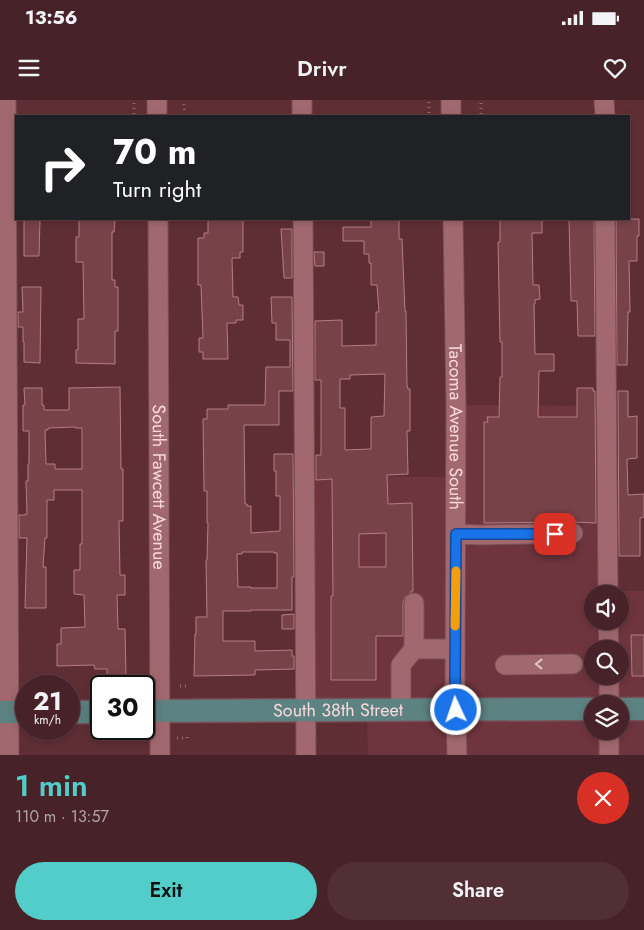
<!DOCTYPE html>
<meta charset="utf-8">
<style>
:root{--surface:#472228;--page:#512f34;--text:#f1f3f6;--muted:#b0a4a8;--line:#5f3f45;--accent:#53cdc9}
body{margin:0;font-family:Jost,sans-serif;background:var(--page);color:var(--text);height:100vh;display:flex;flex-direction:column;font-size:19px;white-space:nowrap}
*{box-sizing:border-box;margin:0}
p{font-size:16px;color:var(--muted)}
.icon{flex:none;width:28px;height:28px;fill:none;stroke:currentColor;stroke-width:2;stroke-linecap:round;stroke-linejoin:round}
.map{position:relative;height:655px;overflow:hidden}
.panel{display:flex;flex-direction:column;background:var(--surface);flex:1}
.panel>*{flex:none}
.top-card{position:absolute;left:15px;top:15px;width:615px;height:105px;border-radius:0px;box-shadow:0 2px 8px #0003,0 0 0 1px var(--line);background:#202124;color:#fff;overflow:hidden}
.controls{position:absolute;left:584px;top:485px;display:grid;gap:10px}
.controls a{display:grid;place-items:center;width:45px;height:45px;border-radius:50%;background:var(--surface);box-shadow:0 2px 8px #0003,0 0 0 1px var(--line);font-size:25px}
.speed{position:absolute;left:15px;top:575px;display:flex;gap:10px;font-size:25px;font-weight:700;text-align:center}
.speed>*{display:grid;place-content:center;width:65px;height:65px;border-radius:50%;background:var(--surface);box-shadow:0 2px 8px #0003,0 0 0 1px var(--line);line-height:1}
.speed small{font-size:12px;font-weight:400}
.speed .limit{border:2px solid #111;border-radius:8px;background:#fff;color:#111}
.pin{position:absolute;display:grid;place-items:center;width:42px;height:42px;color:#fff;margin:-21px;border-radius:10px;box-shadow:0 2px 8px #0006}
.me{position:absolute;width:55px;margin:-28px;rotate:357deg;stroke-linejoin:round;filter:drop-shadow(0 0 4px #0008)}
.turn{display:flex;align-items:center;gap:18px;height:105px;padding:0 15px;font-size:22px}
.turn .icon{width:65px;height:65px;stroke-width:2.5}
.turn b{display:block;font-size:35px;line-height:42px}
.round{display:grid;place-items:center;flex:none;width:52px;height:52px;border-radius:26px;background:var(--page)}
.head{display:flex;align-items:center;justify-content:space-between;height:85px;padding:0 15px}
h1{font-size:30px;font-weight:600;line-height:38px;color:var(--accent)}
.cta{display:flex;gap:10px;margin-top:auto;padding:10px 15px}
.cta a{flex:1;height:58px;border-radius:30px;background:var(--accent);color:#111;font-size:20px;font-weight:600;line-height:58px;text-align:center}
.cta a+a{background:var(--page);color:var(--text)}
.status{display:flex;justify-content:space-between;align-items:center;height:35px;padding:0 25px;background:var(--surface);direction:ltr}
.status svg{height:14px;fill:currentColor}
header{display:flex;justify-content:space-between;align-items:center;height:65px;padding:0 15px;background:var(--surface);font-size:22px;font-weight:600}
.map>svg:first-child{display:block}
.built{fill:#6f353e;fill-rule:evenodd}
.building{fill:#774349;stroke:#b67c83;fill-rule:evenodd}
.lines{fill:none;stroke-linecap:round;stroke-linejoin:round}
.minor-casing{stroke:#794e56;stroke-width:21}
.major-casing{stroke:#794e56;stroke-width:25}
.path{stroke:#93686d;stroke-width:3;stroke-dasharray:1 4;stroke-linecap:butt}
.minor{stroke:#a1696f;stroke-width:19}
.major{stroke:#5d8282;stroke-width:22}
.oneway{stroke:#e7c3c6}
.route-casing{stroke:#114b97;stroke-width:12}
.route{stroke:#1a73e8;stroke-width:9}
.slow{stroke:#f59e0b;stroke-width:9}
.labels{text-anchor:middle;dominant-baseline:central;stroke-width:4;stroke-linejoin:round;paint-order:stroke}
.street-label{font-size:18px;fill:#f9d9dc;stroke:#5f2e35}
</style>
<div class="status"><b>13:56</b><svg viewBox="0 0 49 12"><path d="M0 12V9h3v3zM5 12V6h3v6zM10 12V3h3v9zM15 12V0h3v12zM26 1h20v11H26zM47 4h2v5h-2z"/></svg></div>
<header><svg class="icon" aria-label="menu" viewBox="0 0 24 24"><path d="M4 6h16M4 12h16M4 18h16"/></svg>Drivr<svg class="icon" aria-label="heart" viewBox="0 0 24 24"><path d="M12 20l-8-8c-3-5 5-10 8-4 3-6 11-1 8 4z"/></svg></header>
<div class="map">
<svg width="644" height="655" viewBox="0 0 644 655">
<rect width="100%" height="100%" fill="#5f2e35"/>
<!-- built -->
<path class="built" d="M456,305L607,306L609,491H644V655H368L367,610H306L304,376L457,377ZM592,494H620V521H592ZM592,549H620V576H592ZM592,604H620V631H592Z"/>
<!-- building -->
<g class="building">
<path d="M79,119H115L114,132H112V180H115V187H118V231H115V264L76,263V250H78V219H84L83,162H76V137H79Z"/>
<path d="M208,119H243V152H240V158H232L233,197H238L239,205H243V220H236V223H227L228,259H203V252H199V238H203L201,185H198V138H204V133H208Z"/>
<path d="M371,119H399V139H402L405,211H406L407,285L408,289H410V331H407L408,374L387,375L388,404L412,403L413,491H411V493L405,497L403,503V536H376V580H331V496H333L332,379L316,380V355H321V280H315V221L342,220V246L376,245V212H379L377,185H371V163H369V154H364V141H343V127H371ZM385,274L384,316L371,317V349L345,350V308H340V279H350V275ZM386,433V467H359V434Z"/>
<path d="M500,119H542V133H532L533,184L534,185H539L540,199L535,200V204H534L535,254H554V271H539L538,317H577V288H593V291H595L596,423L573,422L484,423V322H488L487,317H499L500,277H502V242H500L498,142H500Z"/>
<path d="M569,119H594L595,236H578L577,201H571Z"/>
<path d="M616,119H639V136H637V161H629L630,212H628L627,265H617Z"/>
<path d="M24,120H40L39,156H24Z"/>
<path d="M281,129H292V178H284Z"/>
<path d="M314,152H324V166H315Z"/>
<path d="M22,187H41L40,263L24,262V242H23V227H18V212H23Z"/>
<path d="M271,197H292L293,291H279V325H244L245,404H247V406H251V433L280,431V396H276V371H274V354H293L294,477H292V510H251V511H223V541H255V551L292,550V556H294V569L255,570V575L194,576L195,534H196V517H207L206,460H207L208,423H207V391H204L203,319H207V309H228V305H265L266,267H290V240H276V223H272ZM242,452H274V453H277V488H251V487H238L237,454H242Z"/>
<path d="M120,287L121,369H123V421H119L120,475H125V495H117L118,529H125L126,575H107V569H95L94,565L57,566V544H61V528L85,527L84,495L74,494V470H80V444H82V390H54V400H47V438H45L43,467H46V508H25L27,438H19V415H25V414H27L26,381H28V364H29V331H23V305H25L24,288H42V305H44V310H69V288ZM75,327V328H82V369H55V364H46L45,330H48V328Z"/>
<path d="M618,291H628V317L637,316V358L627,359L628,395L644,394V417L640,418V456H619Z"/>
<path d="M294,514V529H282V515Z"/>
<path d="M631,535H644V576H632Z"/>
</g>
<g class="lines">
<defs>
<g id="minor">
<path d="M6,0L9,655"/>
<path d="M157,0V16"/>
<path d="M302,0V16"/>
<path d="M451,0V16"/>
<path d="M604,0L605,16"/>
<path id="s1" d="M158,119L160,655"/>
<path d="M303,119L306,655"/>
<path id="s2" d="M453,119L456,305L455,584L457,655"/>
<path d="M605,119L608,494"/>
<path d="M456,434L481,435L573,433"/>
<path d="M414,503V549"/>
<path d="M608,521L609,549"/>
<path d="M505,565L573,564"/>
<path d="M609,576V604"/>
<path d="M401,610V565L414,549H455"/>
<path d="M609,655V631"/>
</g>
<g id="major">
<path d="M620,609H644"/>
<path id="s3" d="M144,611L592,609"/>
<path d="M0,612H26"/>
<path d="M69,612H101"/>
</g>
</defs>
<!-- minor casing -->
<use href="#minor" class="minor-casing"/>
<!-- major casing -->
<use href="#major" class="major-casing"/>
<!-- path -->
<g class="path">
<path d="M429,2V16H434"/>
<path d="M134,3V16"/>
<path d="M184,4L185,16"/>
<path d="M468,16H481V2"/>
<path d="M180,586H186V589"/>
<path d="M137,633V638H144"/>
<path d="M177,638H187V633"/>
</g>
<!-- minor -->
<use href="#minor" class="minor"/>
<!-- major -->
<use href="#major" class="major"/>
</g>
<!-- one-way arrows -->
<defs><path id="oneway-chevron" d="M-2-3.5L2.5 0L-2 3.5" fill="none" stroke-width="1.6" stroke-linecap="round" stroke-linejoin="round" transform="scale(1.25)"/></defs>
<use class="oneway" href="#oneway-chevron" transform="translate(539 564) rotate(180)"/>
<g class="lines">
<defs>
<path id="route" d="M456,610L455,584L456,434H555"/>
</defs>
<!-- route casing -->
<use href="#route" class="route-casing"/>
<!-- route -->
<use href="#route" class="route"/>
<!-- slow -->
<path class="slow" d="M455,526L456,471"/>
</g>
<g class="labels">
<!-- street labels -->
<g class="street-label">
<text stroke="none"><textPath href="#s2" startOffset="208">Tacoma Avenue South</textPath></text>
<text stroke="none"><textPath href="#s1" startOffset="268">South Fawcett Avenue</textPath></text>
<text stroke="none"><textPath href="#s3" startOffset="194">South 38th Street</textPath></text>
</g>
</g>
</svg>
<div class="controls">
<a><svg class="icon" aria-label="sound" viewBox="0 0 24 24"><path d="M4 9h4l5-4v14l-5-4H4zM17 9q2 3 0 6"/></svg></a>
<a><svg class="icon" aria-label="search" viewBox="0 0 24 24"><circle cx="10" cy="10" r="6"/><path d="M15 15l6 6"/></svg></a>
<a><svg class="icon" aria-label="layers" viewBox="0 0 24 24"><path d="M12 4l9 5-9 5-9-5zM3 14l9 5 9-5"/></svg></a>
</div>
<div class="speed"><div>21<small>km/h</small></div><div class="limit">30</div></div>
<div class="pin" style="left:555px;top:434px;background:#d93025"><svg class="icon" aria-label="arrive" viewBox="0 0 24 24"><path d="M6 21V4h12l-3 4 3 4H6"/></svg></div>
<svg class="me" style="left:456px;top:610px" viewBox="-20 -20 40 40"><circle r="17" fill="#1a73e8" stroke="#fff" stroke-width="3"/><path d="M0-11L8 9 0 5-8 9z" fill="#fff"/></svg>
<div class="top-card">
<div class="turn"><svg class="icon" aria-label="right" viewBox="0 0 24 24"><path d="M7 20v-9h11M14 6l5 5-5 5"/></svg><div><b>70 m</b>Turn right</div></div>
</div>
</div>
<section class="panel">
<div class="head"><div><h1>1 min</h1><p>110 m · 13:57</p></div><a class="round" style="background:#d93025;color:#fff"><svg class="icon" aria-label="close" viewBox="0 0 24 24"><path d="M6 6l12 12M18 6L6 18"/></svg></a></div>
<div class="cta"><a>Exit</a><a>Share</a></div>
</section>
